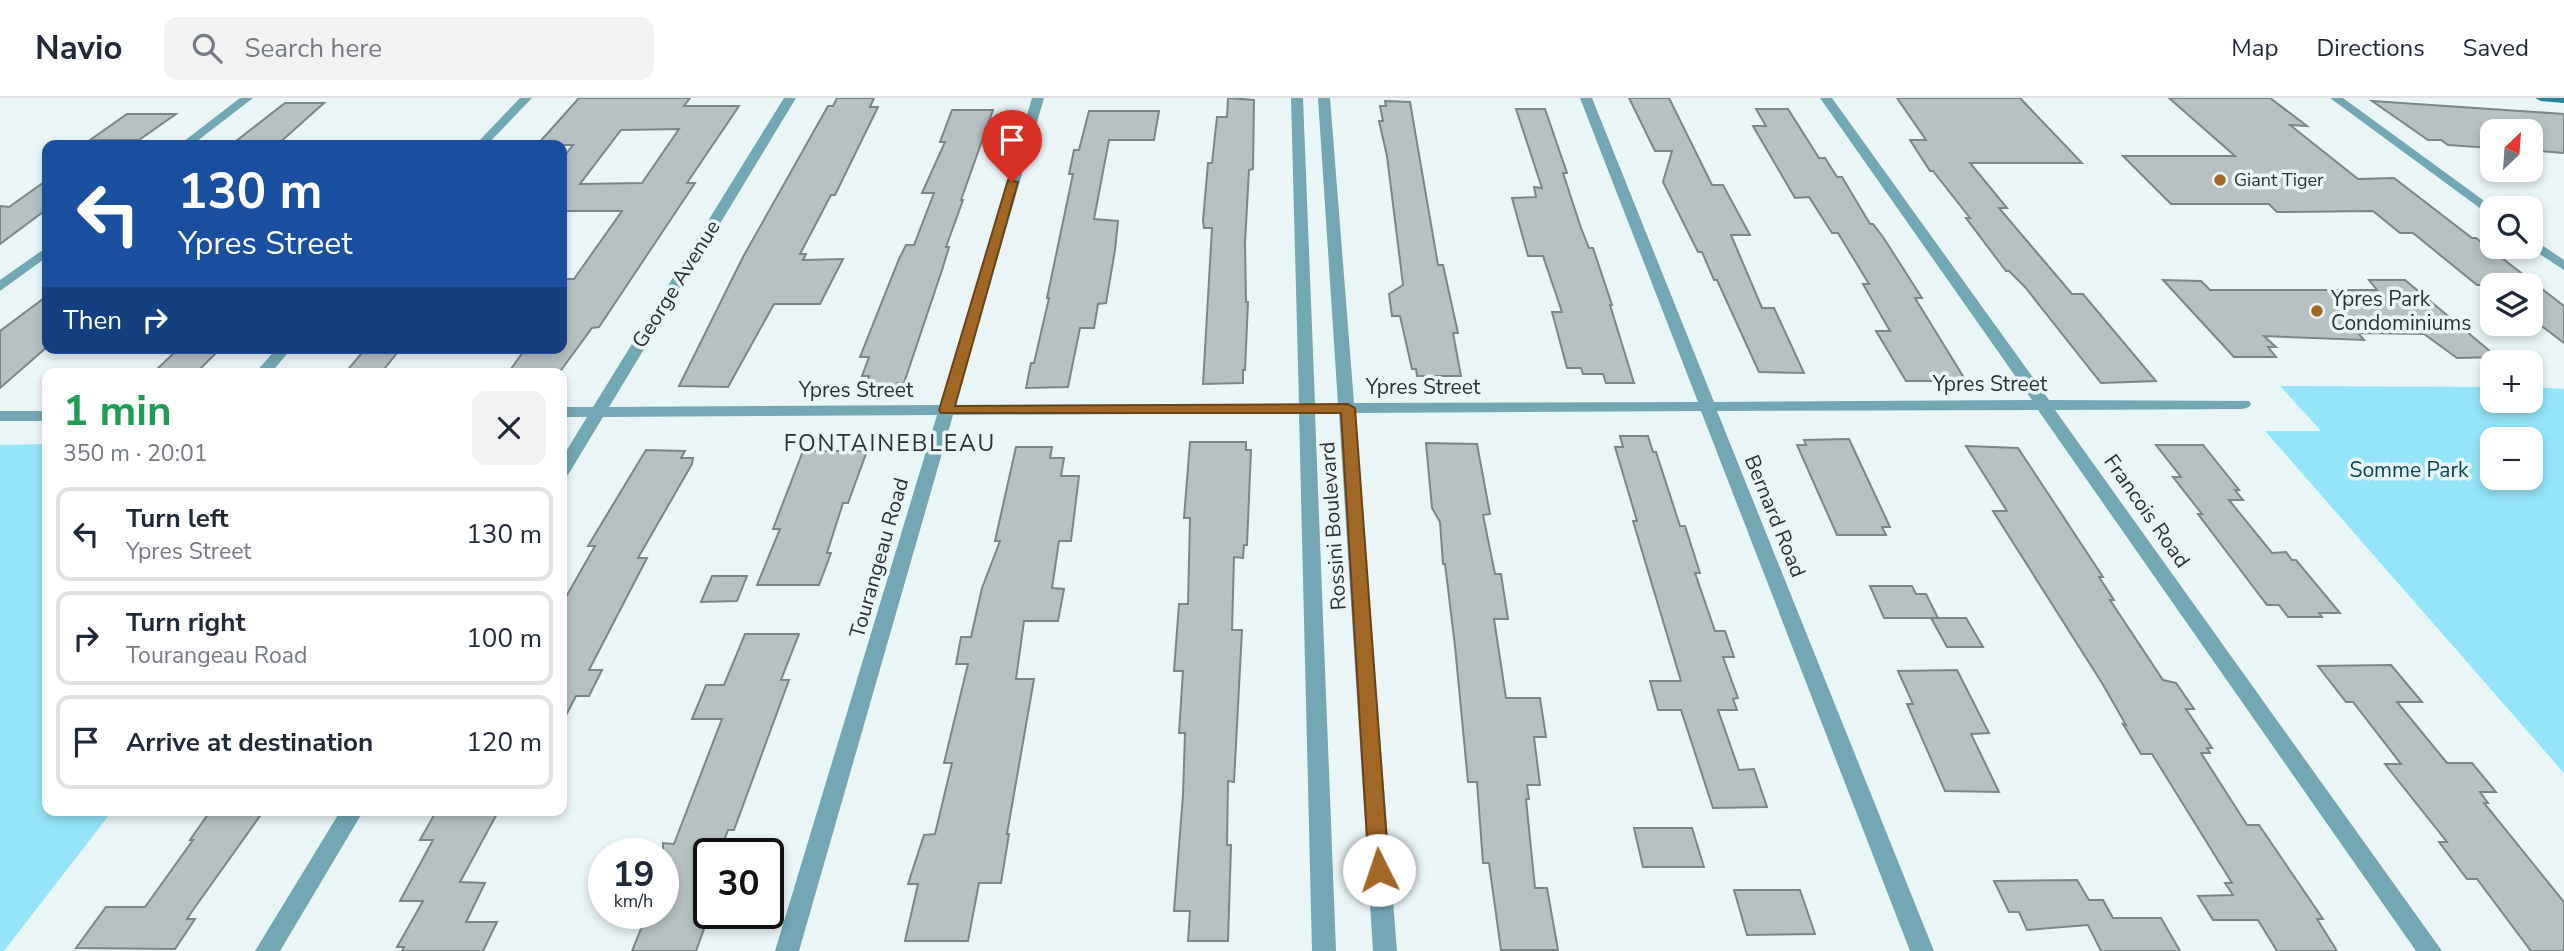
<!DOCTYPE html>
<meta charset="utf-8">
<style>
:root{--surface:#fff;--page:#f2f2f3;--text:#1f2937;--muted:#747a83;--line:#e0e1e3}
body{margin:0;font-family:"Nunito Sans",sans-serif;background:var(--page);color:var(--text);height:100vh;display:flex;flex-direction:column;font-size:26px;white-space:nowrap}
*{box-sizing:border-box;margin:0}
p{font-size:23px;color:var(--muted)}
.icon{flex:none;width:38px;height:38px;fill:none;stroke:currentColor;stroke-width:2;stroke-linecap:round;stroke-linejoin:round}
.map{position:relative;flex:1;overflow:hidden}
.details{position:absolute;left:42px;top:270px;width:525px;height:448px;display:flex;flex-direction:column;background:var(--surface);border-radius:14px;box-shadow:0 4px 10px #0003}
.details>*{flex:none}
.top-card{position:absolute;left:42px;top:42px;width:525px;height:214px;border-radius:14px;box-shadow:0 4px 10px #0003;background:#1a4fa0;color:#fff;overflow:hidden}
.needle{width:46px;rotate:25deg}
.controls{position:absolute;left:2480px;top:21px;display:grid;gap:14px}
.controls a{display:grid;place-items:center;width:63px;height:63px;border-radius:14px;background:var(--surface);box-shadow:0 4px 10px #0003;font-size:35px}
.speed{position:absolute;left:588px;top:740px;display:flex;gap:14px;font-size:35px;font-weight:700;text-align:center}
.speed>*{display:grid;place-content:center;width:91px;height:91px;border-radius:50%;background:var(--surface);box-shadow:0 4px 10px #0003;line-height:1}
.speed small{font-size:18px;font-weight:400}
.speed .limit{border:4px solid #111;border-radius:10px;background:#fff;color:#111}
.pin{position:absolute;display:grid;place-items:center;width:60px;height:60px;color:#fff;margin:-72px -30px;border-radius:50% 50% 50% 0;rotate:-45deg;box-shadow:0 0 7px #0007}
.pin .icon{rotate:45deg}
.me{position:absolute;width:77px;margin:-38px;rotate:356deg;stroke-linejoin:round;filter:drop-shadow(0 0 5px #0008)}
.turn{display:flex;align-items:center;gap:24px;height:147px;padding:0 21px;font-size:32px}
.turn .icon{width:91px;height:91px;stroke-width:2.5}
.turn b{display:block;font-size:49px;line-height:60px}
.then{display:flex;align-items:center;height:66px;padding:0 21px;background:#0003;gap:14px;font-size:26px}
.round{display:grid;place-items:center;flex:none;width:74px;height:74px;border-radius:14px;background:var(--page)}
.summary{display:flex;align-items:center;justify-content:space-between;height:119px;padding:0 21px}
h1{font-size:42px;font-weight:700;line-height:52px;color:#1e9e55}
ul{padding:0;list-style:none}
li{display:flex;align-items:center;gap:21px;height:94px;margin:0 14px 10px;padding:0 7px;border:4px solid var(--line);border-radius:14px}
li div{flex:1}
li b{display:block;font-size:26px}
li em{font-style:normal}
header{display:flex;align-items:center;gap:42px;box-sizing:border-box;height:98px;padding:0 35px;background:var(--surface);border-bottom:2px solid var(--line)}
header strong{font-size:33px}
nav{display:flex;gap:38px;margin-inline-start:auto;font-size:24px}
.search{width:490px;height:63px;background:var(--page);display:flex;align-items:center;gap:18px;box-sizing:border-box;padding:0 24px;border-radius:14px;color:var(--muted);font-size:26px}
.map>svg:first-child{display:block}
.green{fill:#95e4f8;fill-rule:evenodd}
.building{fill:#b7c1c4;stroke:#7b8688;stroke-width:2;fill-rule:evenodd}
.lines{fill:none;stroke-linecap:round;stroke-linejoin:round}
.street{fill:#73a7b4;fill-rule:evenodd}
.secondary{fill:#258195;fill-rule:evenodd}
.route{fill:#a06725;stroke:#684318;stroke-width:2}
.poi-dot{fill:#a06725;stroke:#eaf5f8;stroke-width:2.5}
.labels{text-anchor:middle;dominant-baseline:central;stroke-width:7;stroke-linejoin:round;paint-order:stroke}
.far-poi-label{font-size:18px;fill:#2d3132;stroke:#eaf5f8;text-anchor:start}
.street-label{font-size:21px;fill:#2d3132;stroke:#eaf5f8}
.poi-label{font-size:21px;fill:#2d3132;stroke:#eaf5f8;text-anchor:start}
.park-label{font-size:21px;fill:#064956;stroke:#eaf5f8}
.neighbourhood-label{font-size:23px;letter-spacing:2px;fill:#2d3132;stroke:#eaf5f8}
</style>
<header>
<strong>Navio</strong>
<div class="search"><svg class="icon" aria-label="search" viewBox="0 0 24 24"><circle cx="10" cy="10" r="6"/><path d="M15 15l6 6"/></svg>Search here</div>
<nav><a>Map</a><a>Directions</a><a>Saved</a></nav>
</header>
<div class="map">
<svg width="2564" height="853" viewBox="0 0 2564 853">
<rect width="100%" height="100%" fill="#eaf5f8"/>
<!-- green -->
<g class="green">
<path d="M2280,288L2492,289V303H2530L2531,289L2564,291V675L2265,333H2321ZM2492,341H2530V380H2492Z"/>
<path d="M47,346V712H113L4,853H0V347Z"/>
</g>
<!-- building -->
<g class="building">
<path d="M579,0H690L684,8H739L687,85H695L599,229L592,230L559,275H508L526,250H562V181H574L622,113H562V61L573,47H537ZM679,31L642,85L580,86L621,32Z"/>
<path d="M837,0H874L870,9H878L835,97H831L800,156H806L803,162L843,161L820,206H774L728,289L679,288L743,159L828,8H833Z"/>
<path d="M1228,0L1254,2L1253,71L1249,72L1245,145L1246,204H1248L1245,272H1243V285L1203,286L1212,130H1204L1203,123L1208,65H1212L1217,19H1227Z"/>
<path d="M1629,0H1669L1712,87H1723L1750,137H1731L1762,210H1774L1804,275L1759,274L1717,182H1714L1702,154H1698L1663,84L1672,53H1655Z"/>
<path d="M1897,0H2020L2082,65H1970L2007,110H1999L2072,196H2083L2156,283L2101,285L2025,189L2009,173H2006L1966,120H1970L1933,73H1930L1910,42H1926Z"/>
<path d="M2169,0H2270L2307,28L2290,27L2358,81L2394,80L2472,140H2476L2564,208V245L2530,219V187H2477L2413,135H2400L2373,113L2277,114L2269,106H2171L2123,58H2235Z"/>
<path d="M1385,3L1410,4L1438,167H1443L1458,235H1453L1461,278H1417L1416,271H1412L1400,218H1392L1389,196L1403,187L1387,58L1379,23H1383L1380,8H1386Z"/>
<path d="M2372,3L2564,16V55L2530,52V33H2492V50L2448,47L2441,42H2428Z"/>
<path d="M285,5H324L277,47H231Z"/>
<path d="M1516,11H1545L1567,75H1563L1581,130L1589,150H1593L1612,207H1610L1634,285H1606L1603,276H1583L1581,270H1567L1552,214H1562L1543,158H1528L1512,100L1536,99L1534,89L1542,90Z"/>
<path d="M1756,11H1788L1819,60H1825L1837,79H1842L1870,126H1873L1883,139L1922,200H1915L1966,283H1906L1876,233H1890L1863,186H1869L1838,135H1832L1809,99L1795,100L1753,28H1766Z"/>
<path d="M952,12H993L961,102H963L946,149H949L943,169L904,285H897L895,289H865L869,278H862L869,259H860L899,161L906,147H914L934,95H922L945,44H940Z"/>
<path d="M1089,13H1159L1154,42H1109L1094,121L1118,123L1115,152L1106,205L1098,206L1094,230H1080L1068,289L1026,290L1031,265H1034L1049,200H1047L1073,76H1069L1074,52H1079Z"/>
<path d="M127,16H176L139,42H90Z"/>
<path d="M47,82V111L0,146V108L9,109Z"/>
<path d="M2163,182L2201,183L2210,192H2377L2369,182H2405L2497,259L2457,260L2424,236L2358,235L2364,242L2264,238L2276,249H2268L2276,259H2234Z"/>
<path d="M47,198V249L0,290V233Z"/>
<path d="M366,250H401L381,275H345Z"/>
<path d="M178,251H220L196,275H153Z"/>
<path d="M1620,338H1648L1653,354H1656L1680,428H1685L1700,475H1695L1715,533H1725L1734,559H1723L1738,600L1733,601L1737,612H1718L1739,672L1754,671L1767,709L1713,710L1681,612H1658L1650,583H1681L1633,423H1637L1615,349H1623Z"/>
<path d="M1849,341L1890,429H1882L1886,437H1837L1797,347H1806L1804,342Z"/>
<path d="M1190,344H1246V352H1251L1247,447H1244L1243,460L1234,459L1232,532H1242L1234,684L1228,683L1227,747H1231L1228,843H1188L1190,813H1174L1183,697L1185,635H1179L1183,573H1174L1179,506H1188L1190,420H1184Z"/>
<path d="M1426,345L1477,346L1490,416L1483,417L1495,476H1501L1508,521H1494L1506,600H1540L1546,639H1534L1540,687H1527L1529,701H1526L1535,790H1547L1558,852H1501L1489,765H1483L1477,684H1468L1455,548L1445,466H1443L1440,424L1432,410Z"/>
<path d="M2156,347H2203L2239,392H2235L2243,402H2229L2272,455L2286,454L2292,462H2296L2340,515H2319L2322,519H2288L2279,507H2267L2198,416H2202L2173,379H2181Z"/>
<path d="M1966,348L2018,350L2103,479H2099L2114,502H2110L2163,582L2176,585L2194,611H2186L2212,650H2207L2210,655H2201L2247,727H2259L2323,821H2317L2337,853H2277L2258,822H2213L2198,798L2233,797L2225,785H2232L2152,656H2141L2123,626L2126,627L2102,585L1993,413H2007Z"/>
<path d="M1016,349H1052L1050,360H1064L1061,378H1079L1071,443H1059L1052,490L1064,491L1058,523H1024L1016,581H1034L1007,736H1009L1001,785H979L968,843H905L918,786H908L924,737L935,736L952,665H944L968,566H956L961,539H971L982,490L1000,443H995Z"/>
<path d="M646,352L685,353L681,360H693L692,366L638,460H647L589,572H602L589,598H576L562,625V506L595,448H588Z"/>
<path d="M803,353H867L848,405H843L827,455H831L819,487H757L780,431H773Z"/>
<path d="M712,478H747L737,503L701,504Z"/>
<path d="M1870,488H1912L1916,496H1926L1938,520H1884Z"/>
<path d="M1931,520H1966L1983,549H1947Z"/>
<path d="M745,536H799L781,582H789L734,732H728L719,756H709V817L696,853H632L647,816H663V745L674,746L722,621H692L706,587H724Z"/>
<path d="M2391,567L2422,604H2397L2447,665H2472L2496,694H2480L2488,705H2484L2564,804V853H2531L2477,781H2467L2439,744H2447L2385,666H2401L2353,604H2346L2318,568Z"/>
<path d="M1957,572L1989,635L1971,636L1999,694L1945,693L1907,606H1913L1898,573Z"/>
<path d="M211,712H262L260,715H262L193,812L187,821H195L175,851L76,850L106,809H145L193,742H190Z"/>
<path d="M437,712H499L460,784L485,785L466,824H497L483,853H402L404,849H397L423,803H400L433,742H420Z"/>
<path d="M1634,730H1692L1704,769H1643Z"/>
<path d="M2077,782L2089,802H2103L2113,820H2161L2180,853H2101L2088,827L2027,832L2019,814H2009L1994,783Z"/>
<path d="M1734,792H1800L1815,836L1747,837Z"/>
</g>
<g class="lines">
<!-- street -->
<g class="street">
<path d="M240,0H253L192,47H179Z"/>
<path d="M520,0H532L487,47H475Z"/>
<path d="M784,0H796L609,309L940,307L1032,0H1044L955,307L1299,306L1291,0H1303L1315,306H1338L1318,0H1330L1354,305L1698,304L1580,0H1592L1714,304L2032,302L1820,0H1832L2049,302L2249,303L2251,306L2249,309L2243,311L2055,312L2442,853H2416L2038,312L1717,313L1934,853H1910L1701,313L1354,315L1397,853H1373L1339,315H1315L1336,853H1312L1299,315L953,317L799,853H775L937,317L603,319L568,377L562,378V360L587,319H562V309H593Z"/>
<path d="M2330,0H2343L2494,110L2492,119Z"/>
<path d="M2530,139L2564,162V172L2529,149Z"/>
<path d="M47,149V159L0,193V182Z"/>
<path d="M277,250H292L271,275H255Z"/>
<rect x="0" y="313" width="47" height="10"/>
<path d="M341,712H364L280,853H255Z"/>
</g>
<!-- secondary -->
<path class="secondary" d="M2535,0H2564V5L2541,3Z"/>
</g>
<!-- route -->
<path class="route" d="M1008,82L1018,84L955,308L1348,306L1355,310L1389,772L1386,778L1379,780L1372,778L1369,772L1341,315H941L939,312Z"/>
<!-- markers -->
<g class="poi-dot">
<circle cx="2220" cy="82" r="7"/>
<circle cx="2317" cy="213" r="7"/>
</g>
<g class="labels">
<!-- far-poi labels -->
<g class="far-poi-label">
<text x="2234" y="82">Giant Tiger</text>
</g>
<!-- street labels -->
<g class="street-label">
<text transform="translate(676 186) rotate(-58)">George Avenue</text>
<text x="1990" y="286">Ypres Street</text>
<text x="1423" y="289">Ypres Street</text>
<text x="856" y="292">Ypres Street</text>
<text transform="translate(2147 413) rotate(55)">Francois Road</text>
<text transform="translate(1775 418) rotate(68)">Bernard Road</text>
<text transform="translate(1333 428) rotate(-94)">Rossini Boulevard</text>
<text transform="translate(879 460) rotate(-74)">Tourangeau Road</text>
</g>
<!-- poi labels -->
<g class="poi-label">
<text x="2331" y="201">Ypres Park<tspan x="2331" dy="24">Condominiums</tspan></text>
</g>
<!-- park labels -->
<g class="park-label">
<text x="2409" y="372">Somme Park</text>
</g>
<!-- neighbourhood labels -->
<g class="neighbourhood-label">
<text x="890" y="345">FONTAINEBLEAU</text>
</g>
</g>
</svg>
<div class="controls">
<a><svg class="needle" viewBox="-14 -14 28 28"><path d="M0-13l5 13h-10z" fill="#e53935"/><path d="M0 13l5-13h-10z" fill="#747a83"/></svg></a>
<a><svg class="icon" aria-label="search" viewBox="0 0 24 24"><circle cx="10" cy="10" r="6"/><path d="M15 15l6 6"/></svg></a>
<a><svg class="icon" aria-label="layers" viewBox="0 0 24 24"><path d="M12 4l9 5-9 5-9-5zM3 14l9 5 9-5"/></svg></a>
<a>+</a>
<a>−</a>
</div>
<div class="speed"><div>19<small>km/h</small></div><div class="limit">30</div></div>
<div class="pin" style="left:1012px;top:84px;background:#d93025"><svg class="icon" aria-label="arrive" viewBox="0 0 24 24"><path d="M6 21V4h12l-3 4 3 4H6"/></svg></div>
<svg class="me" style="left:1379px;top:772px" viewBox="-20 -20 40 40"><circle r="19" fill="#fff"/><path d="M0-13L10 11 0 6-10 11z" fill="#a06725"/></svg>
<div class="top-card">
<div class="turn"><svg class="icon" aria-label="left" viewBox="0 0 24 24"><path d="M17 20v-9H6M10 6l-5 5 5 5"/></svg><div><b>130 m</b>Ypres Street</div></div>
<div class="then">Then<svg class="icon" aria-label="right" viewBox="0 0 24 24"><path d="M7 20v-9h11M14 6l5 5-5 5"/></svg></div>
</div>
<section class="details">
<div class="summary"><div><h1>1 min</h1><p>350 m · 20:01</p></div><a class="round"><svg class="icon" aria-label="close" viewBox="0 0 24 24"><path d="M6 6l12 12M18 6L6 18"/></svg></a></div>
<ul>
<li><svg class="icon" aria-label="left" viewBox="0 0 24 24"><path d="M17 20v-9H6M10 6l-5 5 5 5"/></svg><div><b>Turn left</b><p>Ypres Street</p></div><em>130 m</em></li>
<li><svg class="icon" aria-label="right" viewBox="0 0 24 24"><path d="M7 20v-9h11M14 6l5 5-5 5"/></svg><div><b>Turn right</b><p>Tourangeau Road</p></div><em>100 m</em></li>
<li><svg class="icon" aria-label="arrive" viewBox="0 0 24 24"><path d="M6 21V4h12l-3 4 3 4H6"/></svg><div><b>Arrive at destination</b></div><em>120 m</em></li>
</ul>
</section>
</div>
